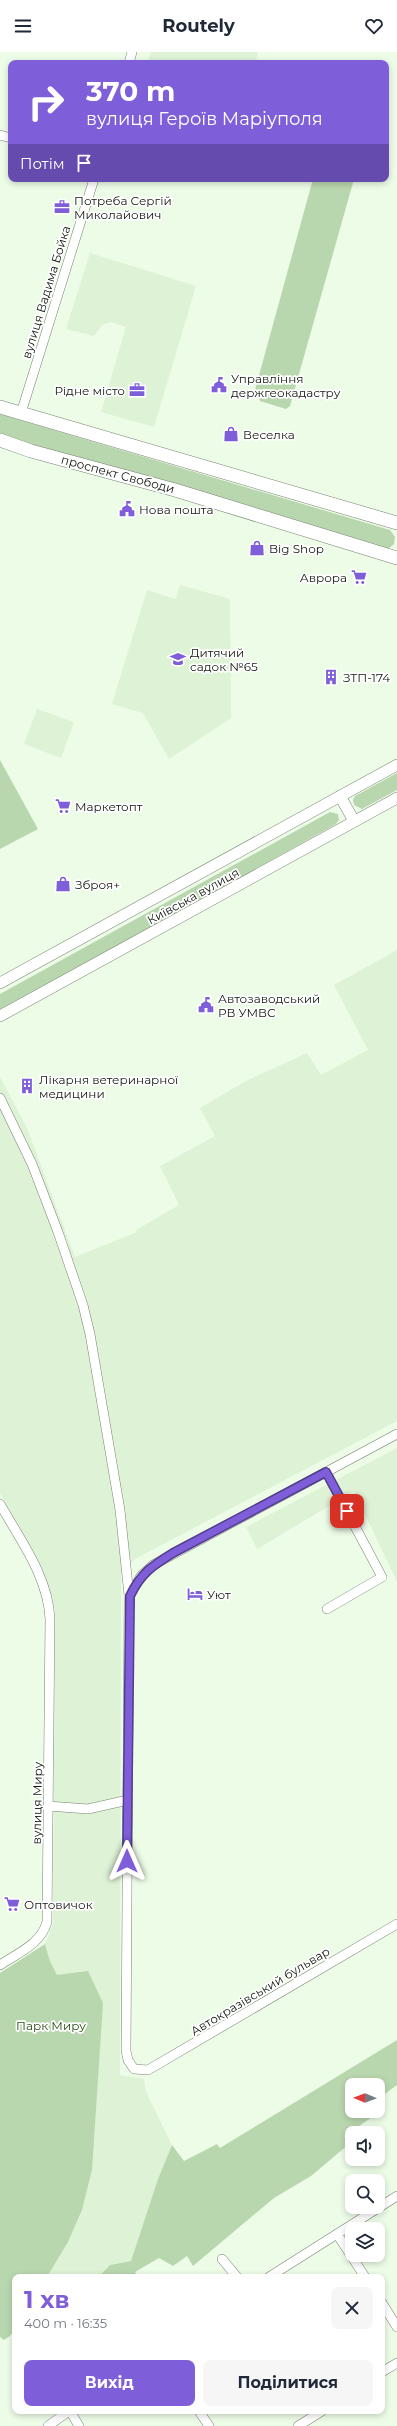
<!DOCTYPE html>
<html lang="uk">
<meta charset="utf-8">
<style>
:root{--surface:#fff;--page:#f6f6f7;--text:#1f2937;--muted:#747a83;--accent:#7f5ed9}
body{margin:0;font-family:Montserrat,sans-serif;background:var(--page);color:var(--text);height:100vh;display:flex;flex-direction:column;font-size:15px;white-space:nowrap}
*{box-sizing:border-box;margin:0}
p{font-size:13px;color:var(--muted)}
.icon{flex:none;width:22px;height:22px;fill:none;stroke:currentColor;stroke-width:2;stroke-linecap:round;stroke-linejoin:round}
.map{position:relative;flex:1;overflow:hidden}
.side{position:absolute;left:12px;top:2222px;width:373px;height:140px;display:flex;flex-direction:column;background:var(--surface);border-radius:8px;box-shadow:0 2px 6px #0003}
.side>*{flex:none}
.top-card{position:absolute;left:8px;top:8px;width:381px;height:122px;border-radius:8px;box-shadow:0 2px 6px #0003;background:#7f5ed9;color:#fff;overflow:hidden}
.needle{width:26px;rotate:271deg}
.tools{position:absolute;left:345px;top:2026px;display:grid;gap:8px}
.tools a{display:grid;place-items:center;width:40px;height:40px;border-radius:8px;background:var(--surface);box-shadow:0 2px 6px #0003;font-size:20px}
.pin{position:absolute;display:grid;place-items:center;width:34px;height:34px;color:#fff;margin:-17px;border-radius:8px;box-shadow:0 2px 6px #0006}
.me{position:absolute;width:44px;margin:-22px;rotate:0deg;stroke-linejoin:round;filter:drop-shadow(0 0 3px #0008)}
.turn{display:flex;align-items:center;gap:14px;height:84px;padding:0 12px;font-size:18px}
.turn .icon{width:52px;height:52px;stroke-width:2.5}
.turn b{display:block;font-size:28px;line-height:34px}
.then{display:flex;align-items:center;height:38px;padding:0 12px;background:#0003;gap:8px;font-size:15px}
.round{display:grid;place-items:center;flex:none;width:42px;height:42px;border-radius:8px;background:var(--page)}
.headline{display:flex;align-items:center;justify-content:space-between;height:68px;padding:0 12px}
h1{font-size:24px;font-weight:700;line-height:30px;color:var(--accent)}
.primary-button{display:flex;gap:8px;margin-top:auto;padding:8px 12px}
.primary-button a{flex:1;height:46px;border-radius:8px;background:var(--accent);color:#fff;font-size:16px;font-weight:700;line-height:46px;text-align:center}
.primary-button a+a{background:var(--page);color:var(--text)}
header{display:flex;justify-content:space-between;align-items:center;height:52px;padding:0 12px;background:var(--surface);font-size:18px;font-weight:700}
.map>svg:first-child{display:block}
.built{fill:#def2d6}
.green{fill:#b9d7ae}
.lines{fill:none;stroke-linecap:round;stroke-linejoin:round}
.minor-casing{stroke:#768371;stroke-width:10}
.major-casing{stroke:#768371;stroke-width:12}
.highway-casing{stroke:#768371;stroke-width:14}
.minor{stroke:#fff;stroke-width:9}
.major{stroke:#fff;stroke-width:11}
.highway{stroke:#fff;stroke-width:13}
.route-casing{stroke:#533d8d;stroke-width:10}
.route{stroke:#7f5ed9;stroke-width:7}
.labels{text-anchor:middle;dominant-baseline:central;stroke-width:3.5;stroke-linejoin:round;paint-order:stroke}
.poi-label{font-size:12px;fill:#121710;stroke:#fff;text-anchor:start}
.street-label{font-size:12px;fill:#121710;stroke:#fff}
.park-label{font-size:12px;fill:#254c0f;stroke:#fff}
</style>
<header><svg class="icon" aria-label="menu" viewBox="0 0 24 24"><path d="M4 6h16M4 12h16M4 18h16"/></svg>Routely<svg class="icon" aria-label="heart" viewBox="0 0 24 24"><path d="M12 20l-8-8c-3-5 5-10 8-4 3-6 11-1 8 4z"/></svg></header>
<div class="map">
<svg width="397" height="2374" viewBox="0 0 397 2374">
<rect width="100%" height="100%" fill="#edfce7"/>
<!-- built -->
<g class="built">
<path d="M151,0H258L255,11H147Z"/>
<path d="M90,201L196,234L154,375L101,360L126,275L111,270L102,273L94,284L66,277Z"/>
<path d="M180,533L230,547L231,666L169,707L143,661L112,652L147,538L176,547Z"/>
<path d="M37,657L74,670L61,706L24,692Z"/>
<path d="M397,898V1369L135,1507L121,1520L120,2023L144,2027L146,2040L172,2093L158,2127L131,2209L110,2213L98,2225H47L68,2190L82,2158L92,2118L57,1923L50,1909L45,1892L53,1872L55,1558L43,1518L0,1441V1025L27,1076L75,1205L137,1180L136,1178L179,1153L160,1114L215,1084L200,1056L246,1029L307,1001L321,1023L368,998L334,933Z"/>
<path d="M397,1396V1530L354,1439L257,1497L246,1475Z"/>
</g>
<!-- green -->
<g class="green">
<path d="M313,127H354L290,354L286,357L260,349L255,338Z"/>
<path d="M0,362L390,478L395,485L394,492L388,497L0,383Z"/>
<path d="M0,708L38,777L0,797Z"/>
<path d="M397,721V738L362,757L354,753L353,748L355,744Z"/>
<path d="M330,760L338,762L339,768L336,772L0,959V942Z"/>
<path d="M45,1892L50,1909L57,1923L88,1919L103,1951L92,2118L82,2158L68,2190L47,2225H15V2277L10,2284L4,2288L0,2285V1921Z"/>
<path d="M397,1988V2033L378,2047V2033H352V2059H378V2049L383,2058L344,2084L349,2092L311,2124L274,2146L193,2214L187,2204L173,2214L159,2206L135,2220L138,2225H98L110,2213L131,2209L158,2127L172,2093L184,2109L217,2092L220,2096Z"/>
</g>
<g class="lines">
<defs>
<g id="minor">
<path d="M129,11L132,0"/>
<path d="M0,83L11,86"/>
<path d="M21,361L94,127"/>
<path d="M0,1046L32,1112L58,1180L83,1253L90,1282L120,1458L129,1543"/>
<path d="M397,1382L153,1513L141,1524L129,1544L126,1999L128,2008L134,2017L148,2018L397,1872"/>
<path d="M326,1420L382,1525L327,1557"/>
<path d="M0,1452C20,1488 48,1524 50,1567L47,1870C41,1892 18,1901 0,1913"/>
<path d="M48,1754L88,1757L128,1748"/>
<path d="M337,2182L365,2225"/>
<path d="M222,2207L237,2225"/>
<path d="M269,2225L397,2144"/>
<path d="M382,2251L397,2275"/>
<path d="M382,2320L397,2311"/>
<path d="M70,2359L79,2374"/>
<path d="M199,2359L209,2374"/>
<path d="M48,2374L69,2359"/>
<path d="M298,2374L322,2359"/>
</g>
<g id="major">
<path d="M340,744L354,769"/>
<path d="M0,931L397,713"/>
<path d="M0,964L397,746"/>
</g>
<g id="highway">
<path d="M0,355L397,471"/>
<path d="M0,388L31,399L175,438L397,506"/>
</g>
</defs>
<!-- minor casing -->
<use href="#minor" class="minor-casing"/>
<!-- major casing -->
<use href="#major" class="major-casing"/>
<!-- highway casing -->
<use href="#highway" class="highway-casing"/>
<!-- minor -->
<use href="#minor" class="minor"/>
<!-- major -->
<use href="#major" class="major"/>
<!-- highway -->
<use href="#highway" class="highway"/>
</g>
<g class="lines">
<defs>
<path id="route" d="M127,1809L130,1544C141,1521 152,1514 173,1501L326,1420L347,1459"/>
</defs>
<!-- route casing -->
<use href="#route" class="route-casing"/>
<!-- route -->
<use href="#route" class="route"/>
</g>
<!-- icons -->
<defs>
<symbol id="office-bare" viewBox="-9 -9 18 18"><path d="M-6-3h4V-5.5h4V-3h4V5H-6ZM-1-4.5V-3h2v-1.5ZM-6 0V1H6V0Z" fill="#7f5ed9" stroke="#fff" stroke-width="2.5" paint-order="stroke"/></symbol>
<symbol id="civic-bare" viewBox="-9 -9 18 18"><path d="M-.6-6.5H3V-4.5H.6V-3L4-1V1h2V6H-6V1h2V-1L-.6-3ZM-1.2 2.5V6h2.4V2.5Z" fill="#7f5ed9" stroke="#fff" stroke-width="2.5" paint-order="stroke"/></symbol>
<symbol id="shop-bare" viewBox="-9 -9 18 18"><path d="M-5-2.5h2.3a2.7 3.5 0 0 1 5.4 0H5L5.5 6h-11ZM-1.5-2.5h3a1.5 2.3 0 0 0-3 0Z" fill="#7f5ed9" stroke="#fff" stroke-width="2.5" paint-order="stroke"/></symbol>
<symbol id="supermarket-bare" viewBox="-9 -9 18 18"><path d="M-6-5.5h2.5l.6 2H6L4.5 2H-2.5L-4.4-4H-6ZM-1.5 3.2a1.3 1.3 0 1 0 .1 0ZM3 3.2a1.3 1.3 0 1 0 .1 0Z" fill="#7f5ed9" stroke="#fff" stroke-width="2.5" paint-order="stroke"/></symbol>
<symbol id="school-bare" viewBox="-9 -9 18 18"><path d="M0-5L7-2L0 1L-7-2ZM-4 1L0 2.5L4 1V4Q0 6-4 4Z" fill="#7f5ed9" stroke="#fff" stroke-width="2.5" paint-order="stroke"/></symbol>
<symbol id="building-bare" viewBox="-9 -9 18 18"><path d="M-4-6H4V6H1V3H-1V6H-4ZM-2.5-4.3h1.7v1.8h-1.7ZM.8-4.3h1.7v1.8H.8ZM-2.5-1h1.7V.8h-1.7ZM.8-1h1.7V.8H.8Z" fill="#7f5ed9" stroke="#fff" stroke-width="2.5" paint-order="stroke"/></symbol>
<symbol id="hotel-bare" viewBox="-9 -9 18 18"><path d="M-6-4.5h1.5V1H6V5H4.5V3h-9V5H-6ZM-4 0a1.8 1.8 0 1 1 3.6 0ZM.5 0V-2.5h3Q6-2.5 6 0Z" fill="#7f5ed9" stroke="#fff" stroke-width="2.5" paint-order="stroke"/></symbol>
</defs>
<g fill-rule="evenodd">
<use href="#office-bare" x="51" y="144" width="22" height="22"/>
<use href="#civic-bare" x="208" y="322" width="22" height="22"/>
<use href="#office-bare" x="126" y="327" width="22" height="22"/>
<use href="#shop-bare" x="220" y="371" width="22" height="22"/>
<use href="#civic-bare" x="116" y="446" width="22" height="22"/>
<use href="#shop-bare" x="246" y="485" width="22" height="22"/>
<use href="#supermarket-bare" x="348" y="514" width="22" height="22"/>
<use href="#school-bare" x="167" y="596" width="22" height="22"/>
<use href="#building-bare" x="320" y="614" width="22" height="22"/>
<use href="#supermarket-bare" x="52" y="743" width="22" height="22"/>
<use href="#shop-bare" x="52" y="821" width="22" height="22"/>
<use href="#civic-bare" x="195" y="942" width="22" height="22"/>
<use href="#building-bare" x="16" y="1023" width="22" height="22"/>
<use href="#hotel-bare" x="184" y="1531" width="22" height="22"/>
<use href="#supermarket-bare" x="1" y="1841" width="22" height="22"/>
</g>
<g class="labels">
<!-- poi labels -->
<g class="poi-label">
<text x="74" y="148">Потреба Сергій<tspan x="74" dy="14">Миколайович</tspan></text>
<text x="231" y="326">Управлiння<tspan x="231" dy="14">держгеокадастру</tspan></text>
<text x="125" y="338" text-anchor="end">Рідне місто</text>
<text x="243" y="382">Веселка</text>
<text x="139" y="457">Нова пошта</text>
<text x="269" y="496">Big Shop</text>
<text x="347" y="525" text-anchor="end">Аврора</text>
<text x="190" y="600">Дитячий<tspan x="190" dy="14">садок №65</tspan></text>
<text x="343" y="625">ЗТП-174</text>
<text x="75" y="754">Маркетопт</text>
<text x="75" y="832">Зброя+</text>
<text x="218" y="946">Автозаводський<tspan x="218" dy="14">РВ УМВС</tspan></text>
<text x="39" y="1027">Лікарня ветеринарної<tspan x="39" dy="14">медицини</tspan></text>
<text x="207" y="1542">Уют</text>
<text x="24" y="1852">Оптовичок</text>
</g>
<!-- street labels -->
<g class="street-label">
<text transform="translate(46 240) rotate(-73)">вулиця Вадима Бойка</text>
<text transform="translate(118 422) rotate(15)">проспект Свободи</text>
<text transform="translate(193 844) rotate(-29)">Київська вулиця</text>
<text transform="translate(37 1751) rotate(-89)">вулиця Миру</text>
<text transform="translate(260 1939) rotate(-31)">Автокразівський бульвар</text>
</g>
<!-- park labels -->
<g class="park-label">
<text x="51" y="1973">Парк Миру</text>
</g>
</g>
</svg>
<div class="tools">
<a><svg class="needle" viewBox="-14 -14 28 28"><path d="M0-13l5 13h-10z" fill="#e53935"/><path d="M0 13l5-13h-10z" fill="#747a83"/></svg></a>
<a><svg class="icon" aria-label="sound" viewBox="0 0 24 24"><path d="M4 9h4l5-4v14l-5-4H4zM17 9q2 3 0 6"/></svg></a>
<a><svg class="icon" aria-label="search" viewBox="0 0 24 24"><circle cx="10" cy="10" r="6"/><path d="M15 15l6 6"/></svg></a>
<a><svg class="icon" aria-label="layers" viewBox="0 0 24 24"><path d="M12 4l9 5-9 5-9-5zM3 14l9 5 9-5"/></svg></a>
</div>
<div class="pin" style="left:347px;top:1459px;background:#d93025"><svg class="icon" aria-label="arrive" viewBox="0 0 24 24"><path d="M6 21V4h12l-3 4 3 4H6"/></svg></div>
<svg class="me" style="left:127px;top:1809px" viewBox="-20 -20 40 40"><path d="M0-17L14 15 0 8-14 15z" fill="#7f5ed9" stroke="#fff" stroke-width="4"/></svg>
<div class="top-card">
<div class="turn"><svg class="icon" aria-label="right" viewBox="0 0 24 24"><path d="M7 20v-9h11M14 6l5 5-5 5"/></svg><div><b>370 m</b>вулиця Героїв Маріуполя</div></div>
<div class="then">Потім<svg class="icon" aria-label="arrive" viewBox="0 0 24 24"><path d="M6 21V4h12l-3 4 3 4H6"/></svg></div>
</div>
<section class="side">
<div class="headline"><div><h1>1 хв</h1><p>400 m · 16:35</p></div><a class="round"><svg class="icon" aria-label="close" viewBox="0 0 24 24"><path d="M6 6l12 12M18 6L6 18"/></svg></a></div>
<div class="primary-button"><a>Вихід</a><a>Поділитися</a></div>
</section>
</div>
